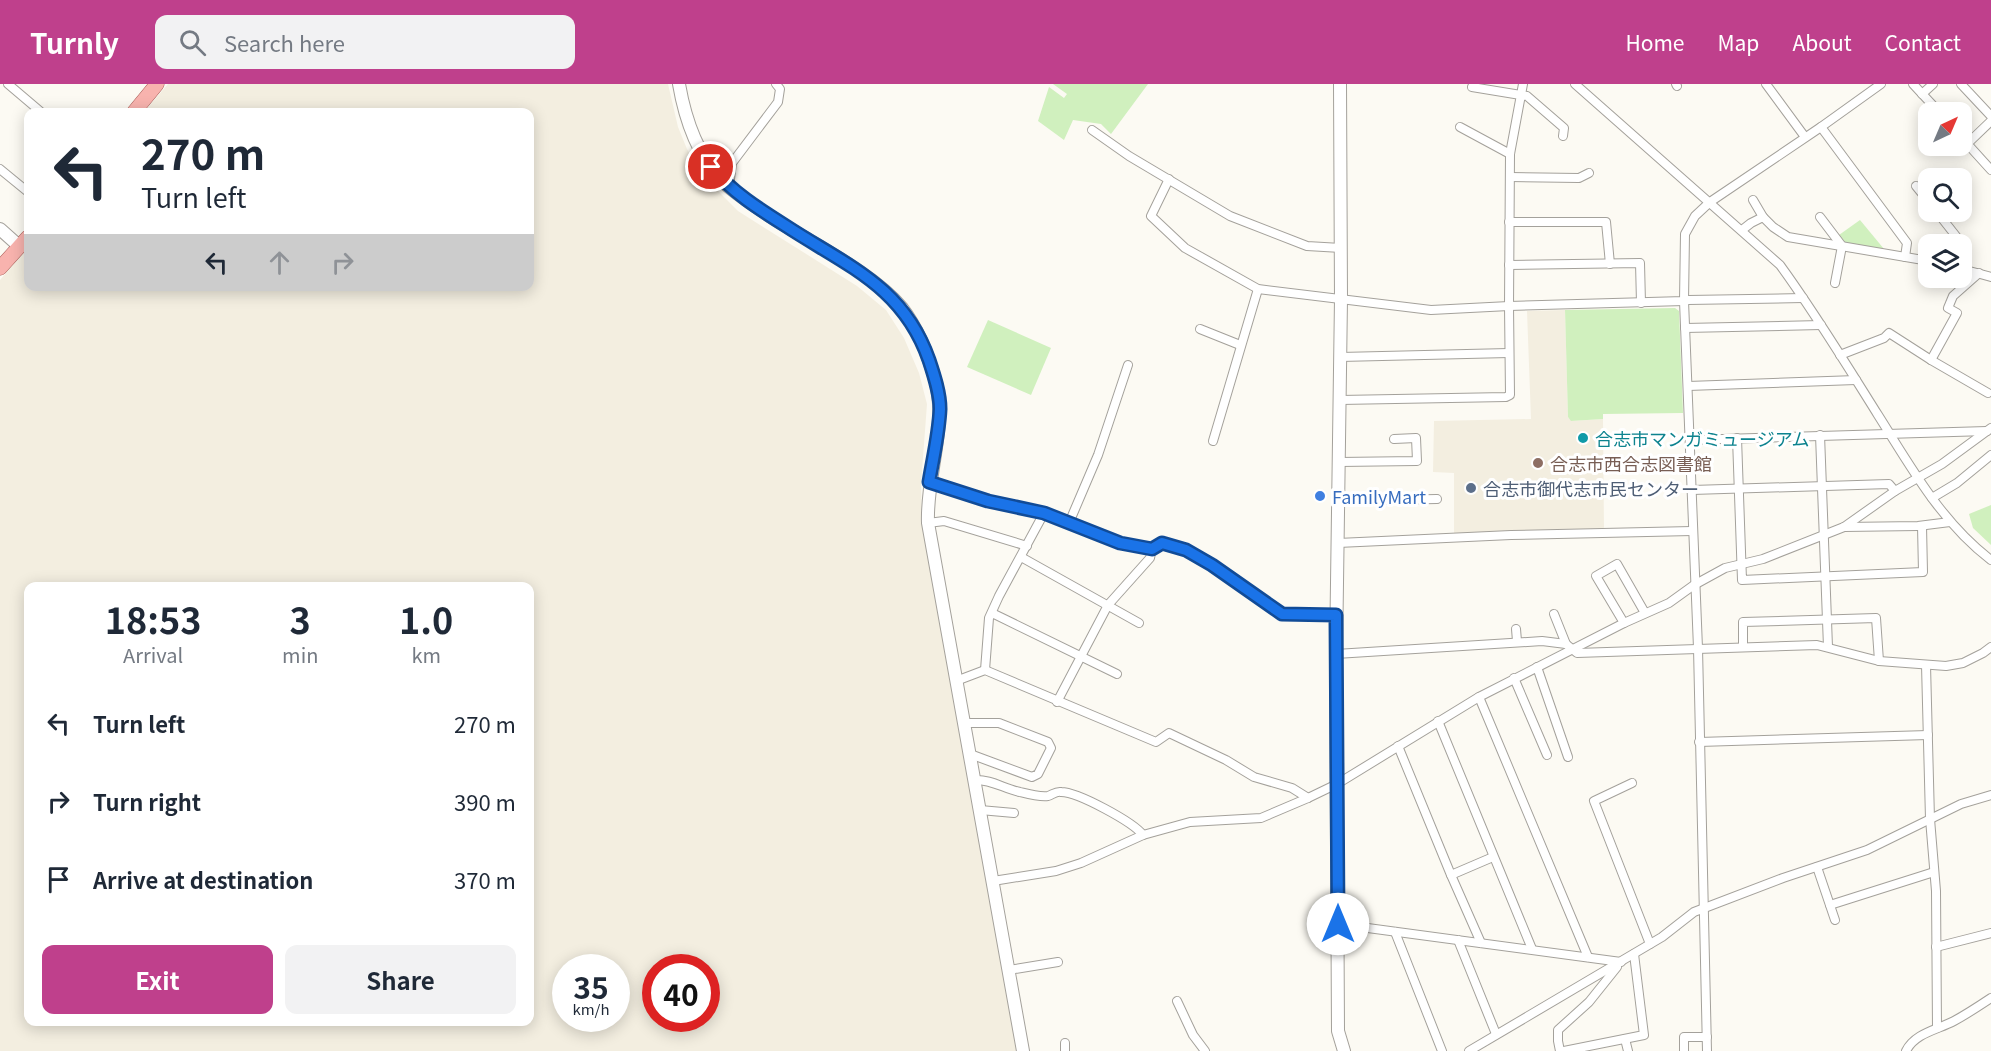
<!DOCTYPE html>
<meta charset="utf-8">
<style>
:root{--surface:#fff;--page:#f2f2f3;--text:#1f2937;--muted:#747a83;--accent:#bf408c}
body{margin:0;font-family:Georgia,"Noto Sans JP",serif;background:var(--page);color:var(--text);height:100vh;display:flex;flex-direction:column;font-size:22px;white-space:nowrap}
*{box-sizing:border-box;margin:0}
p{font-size:20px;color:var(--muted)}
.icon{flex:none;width:33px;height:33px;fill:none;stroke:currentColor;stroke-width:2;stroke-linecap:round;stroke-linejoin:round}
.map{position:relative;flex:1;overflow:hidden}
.details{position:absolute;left:24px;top:498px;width:510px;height:444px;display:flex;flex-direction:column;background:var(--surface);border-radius:12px;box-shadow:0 3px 15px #0003}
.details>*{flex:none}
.banner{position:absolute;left:24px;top:24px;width:510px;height:183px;border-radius:12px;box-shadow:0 3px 15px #0003;background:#fff;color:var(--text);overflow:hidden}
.needle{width:39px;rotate:44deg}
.tools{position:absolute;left:1918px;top:18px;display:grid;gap:12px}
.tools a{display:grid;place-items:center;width:54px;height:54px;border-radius:12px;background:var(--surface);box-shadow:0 3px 15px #0003;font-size:30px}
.speed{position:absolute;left:552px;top:870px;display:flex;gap:12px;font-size:30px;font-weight:700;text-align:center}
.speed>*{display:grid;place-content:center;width:78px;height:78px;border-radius:50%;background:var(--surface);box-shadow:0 3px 15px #0003;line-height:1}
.speed small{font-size:15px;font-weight:400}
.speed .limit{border:9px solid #d22;background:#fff;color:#111}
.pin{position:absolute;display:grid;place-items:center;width:51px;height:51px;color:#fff;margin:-26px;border:3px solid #fff;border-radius:50%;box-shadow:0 2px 6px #0007}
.me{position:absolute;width:66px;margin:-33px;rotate:0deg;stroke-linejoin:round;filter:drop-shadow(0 0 4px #0008)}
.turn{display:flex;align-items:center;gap:21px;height:126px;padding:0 18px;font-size:27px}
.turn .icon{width:78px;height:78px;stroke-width:2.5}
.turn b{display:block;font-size:42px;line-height:51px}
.lanes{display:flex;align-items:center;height:57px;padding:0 18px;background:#0003;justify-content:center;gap:30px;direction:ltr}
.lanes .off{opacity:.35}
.eta{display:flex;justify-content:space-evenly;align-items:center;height:102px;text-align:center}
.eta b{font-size:36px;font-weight:700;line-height:42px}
.cta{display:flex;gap:12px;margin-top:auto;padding:12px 18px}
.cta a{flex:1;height:69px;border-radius:12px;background:var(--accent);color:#fff;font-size:24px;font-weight:700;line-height:69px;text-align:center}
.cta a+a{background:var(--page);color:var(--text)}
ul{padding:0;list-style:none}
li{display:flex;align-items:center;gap:18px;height:78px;padding:0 18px}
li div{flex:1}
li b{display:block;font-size:22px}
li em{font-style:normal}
header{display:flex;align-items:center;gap:36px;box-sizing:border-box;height:84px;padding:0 30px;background:var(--accent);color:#fff}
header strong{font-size:28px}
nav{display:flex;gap:33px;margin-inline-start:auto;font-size:21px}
.search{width:420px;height:54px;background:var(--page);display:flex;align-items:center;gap:15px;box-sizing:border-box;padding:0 21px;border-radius:12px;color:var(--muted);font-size:22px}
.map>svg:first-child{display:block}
.built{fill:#f3eee0;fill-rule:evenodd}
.green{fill:#d0f0be}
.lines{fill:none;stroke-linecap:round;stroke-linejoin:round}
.street-casing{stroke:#a4a19b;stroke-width:10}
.secondary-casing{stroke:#a4a19b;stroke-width:14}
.primary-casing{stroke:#a75b55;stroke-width:15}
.street{stroke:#fff;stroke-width:8}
.secondary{stroke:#fff;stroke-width:12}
.primary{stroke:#f8b3ae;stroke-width:14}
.route-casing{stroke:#114b97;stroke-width:15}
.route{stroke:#1a73e8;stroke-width:10}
.culture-dot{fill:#0f9aa8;stroke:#fff;stroke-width:2}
.education-dot{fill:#8d6e63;stroke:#fff;stroke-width:2}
.service-dot{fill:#5c6f8a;stroke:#fff;stroke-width:2}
.shop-dot{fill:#3f7fe0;stroke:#fff;stroke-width:2}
.labels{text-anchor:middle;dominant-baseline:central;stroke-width:6;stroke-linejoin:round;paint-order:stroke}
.culture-label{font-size:18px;fill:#0d838f;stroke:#fff;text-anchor:start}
.education-label{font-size:18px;fill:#785e54;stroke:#fff;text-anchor:start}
.service-label{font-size:18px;fill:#4e5e75;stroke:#fff;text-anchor:start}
.shop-label{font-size:18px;fill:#366cbe;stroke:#fff;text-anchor:start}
</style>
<header>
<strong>Turnly</strong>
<div class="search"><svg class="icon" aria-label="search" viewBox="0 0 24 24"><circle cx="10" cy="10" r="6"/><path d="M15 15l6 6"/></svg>Search here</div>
<nav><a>Home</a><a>Map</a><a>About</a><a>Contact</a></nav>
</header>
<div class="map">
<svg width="1991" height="967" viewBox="0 0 1991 967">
<rect width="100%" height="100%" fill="#fcfaf3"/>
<!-- built -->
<g class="built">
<path d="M168,0H668L678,43L687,65L694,78L721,110L738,127L857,202L886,226L904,254L919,289L927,320L921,400L922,439L1017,967H0V196L28,163V202H530V28H144ZM28,502H530V938H28ZM566,884H616V934H566ZM656,884H706V934H656Z"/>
<path d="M1565,226L1568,333L1572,337L1603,335L1604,445L1454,452V389L1433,388L1434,337L1531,335L1527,227Z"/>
</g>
<!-- green -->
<g class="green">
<path d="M1053,0H1148L1111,50L1101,40L1073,36L1064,56L1038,37L1049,3L1064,14L1067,10Z"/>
<path d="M1860,136L1884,165L1846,159L1839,151Z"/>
<path d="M1675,224L1679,227L1683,329L1603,330V335L1571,337L1568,333L1565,226Z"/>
<path d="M988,236L1051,264L1031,311L967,283Z"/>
<path d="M1991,421V461L1973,444L1969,430Z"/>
</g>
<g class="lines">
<defs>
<g id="street">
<path d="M8,0L41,28"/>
<path d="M1575,0L1780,181C1815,229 1846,280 1878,331C1911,383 1941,438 1991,476"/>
<path d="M1676,0L1677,2"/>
<path d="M1766,0L1805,53"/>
<path d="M1913,0L1939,28"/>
<path d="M1961,0L1991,32"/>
<path d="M1472,3L1527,12L1564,44L1563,52"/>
<path d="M1922,10L1933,0"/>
<path d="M1460,43L1510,70"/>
<path d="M1821,43L1907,159L1905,173"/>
<path d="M1092,46L1129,72L1230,132L1307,162L1341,164"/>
<path d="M1962,54L1991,86"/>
<path d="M1967,60L1991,37"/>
<path d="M0,85L28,108"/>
<path d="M1510,93L1579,94L1589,89"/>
<path d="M1169,95L1151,132L1185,164L1258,205L1431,226L1509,222L1684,217L1688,216L1803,214"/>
<path d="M1916,102L1929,118"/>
<path d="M729,103L732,79L778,18L780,5L776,0"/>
<path d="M1753,116L1763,133"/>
<path d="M1937,128L1963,161L1962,166"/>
<path d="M1820,133L1842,162L1835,199"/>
<path d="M1509,138H1606L1610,180"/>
<path d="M1742,146L1751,139L1763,133L1773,143L1788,153L1929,177"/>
<path d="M1509,181L1640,179L1641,219"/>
<path d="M1962,185L1991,193"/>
<path d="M1685,244L1821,241"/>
<path d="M1200,245L1240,261"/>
<path d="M1840,271L1884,254L1889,249L1931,276L1988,309"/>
<path d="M1340,273L1509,269"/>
<path d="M1931,276L1957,229L1948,224L1953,212L1979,189"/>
<path d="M1688,302L1856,296"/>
<path d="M1340,316L1506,313L1510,311L1509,222L1510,70L1523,0"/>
<path d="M1820,351L1828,563"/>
<path d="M1737,354L1742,496L1923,488L1922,442"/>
<path d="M1690,356L1987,347"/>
<path d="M1213,357L1258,205"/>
<path d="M1339,378L1417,377L1416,354L1394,355"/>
<path d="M929,398L988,417L1044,429L1120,459L1152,465L1162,459L1187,467L1212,481L1282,530L1336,531"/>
<path d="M1692,406L1889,400L1895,407"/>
<path d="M1932,414L1957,399L1991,371"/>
<path d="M1339,417L1437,415"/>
<path d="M928,439L944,437L1027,462"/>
<path d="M1069,439L1098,371L1128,281"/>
<path d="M1844,443L1918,442L1950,438"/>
<path d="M1338,459L1511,451L1692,447"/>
<path d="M1021,473L1139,539"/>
<path d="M992,529L1117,590"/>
<path d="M1554,530L1566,560"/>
<path d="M1624,539L1596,492L1617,480L1645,529"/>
<path d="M1516,545L1517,557"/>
<path d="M1743,563V538L1876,534L1879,577"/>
<path d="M1336,570L1542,557L1566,560L1577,569L1817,561L1879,577L1946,582L1963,579L1983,569L1991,563"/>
<path d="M1926,581L1930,735L1936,807L1937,944"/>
<path d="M1537,583L1568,673"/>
<path d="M985,586L989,534L999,512L1044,429"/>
<path d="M1514,594L1547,671"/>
<path d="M956,597L985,586L1156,658L1169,649L1226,676L1254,693L1292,704L1308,714"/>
<path d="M1479,613L1588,873"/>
<path d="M1057,618L1108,521L1150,474L1152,465"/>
<path d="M1438,637L1532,865"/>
<path d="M964,639H999L1048,658L1051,664L1038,690L1032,693L970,670"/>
<path d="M1699,658L1928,651"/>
<path d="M1398,662L1451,791L1481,859"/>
<path d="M975,696C990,695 1005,705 1020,708C1028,710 1039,713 1048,712C1052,711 1056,707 1061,708C1078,708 1133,738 1143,751"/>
<path d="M1632,699L1594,717L1650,860"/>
<path d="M980,726L1014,729"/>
<path d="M1817,783L1835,836"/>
<path d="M1451,791L1493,773"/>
<path d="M993,797L1056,787L1081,779L1143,751L1190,738L1261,734L1308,714L1337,700L1479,613L1624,539L1669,519L1694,501L1725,484L1763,475L1844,443L1895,407L1942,380L1991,344"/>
<path d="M1830,821L1934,788"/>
<path d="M1338,840L1621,878"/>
<path d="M1395,848L1442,967"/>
<path d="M1458,856L1496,950"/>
<path d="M1936,863L1991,849"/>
<path d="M1009,886L1058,878"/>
<path d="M1177,917L1193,951L1205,967"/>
<path d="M1625,955L1628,967"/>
<path d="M1065,959V967"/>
<path d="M1469,967L1662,853L1694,828L1783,794L1867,766L1961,720L1991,711"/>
<path d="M1560,967L1558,957V946L1589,918L1617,883"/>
<path d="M1564,967L1644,951L1634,870"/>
<path d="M1684,967V953H1707"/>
<path d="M1707,967L1698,564L1684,217L1685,150L1695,132L1710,118L1821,43L1881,0"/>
<path d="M1906,967C1915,949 1937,946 1954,937C1967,930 1979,922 1991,914"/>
</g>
<g id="secondary">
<path d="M679,0C685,35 696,68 720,95C735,110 754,121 771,133C811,159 873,189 902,224C919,246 929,273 936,299C947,343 926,393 928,439L1023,967"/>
<path d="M1340,0L1341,215L1336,570L1338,947L1344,967"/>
<path d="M0,145L19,162"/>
</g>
<g id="primary">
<path d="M134,28L157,0"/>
<path d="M0,184L28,153"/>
</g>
</defs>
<!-- street casing -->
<use href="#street" class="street-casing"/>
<!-- secondary casing -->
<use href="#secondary" class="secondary-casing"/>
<!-- primary casing -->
<use href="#primary" class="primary-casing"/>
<!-- street -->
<use href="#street" class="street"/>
<!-- secondary -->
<use href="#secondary" class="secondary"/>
<!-- primary -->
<use href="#primary" class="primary"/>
</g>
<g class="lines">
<defs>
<path id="route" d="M711,83C732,108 759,125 786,142C847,182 903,202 929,276C934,291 940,309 940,325C939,349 933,374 929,398L988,417L1044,429L1120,459L1152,465L1162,459L1186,466L1212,481L1282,530L1336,531L1338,840"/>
</defs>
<!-- route casing -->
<use href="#route" class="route-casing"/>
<!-- route -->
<use href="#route" class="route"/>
</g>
<!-- markers -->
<circle class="culture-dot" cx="1583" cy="354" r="6"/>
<circle class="education-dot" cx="1538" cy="379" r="6"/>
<circle class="service-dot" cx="1471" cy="404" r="6"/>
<circle class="shop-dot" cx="1320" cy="412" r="6"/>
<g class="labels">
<!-- culture labels -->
<g class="culture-label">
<text x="1595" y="354">合志市マンガミュージアム</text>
</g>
<!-- education labels -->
<g class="education-label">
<text x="1550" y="379">合志市西合志図書館</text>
</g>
<!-- service labels -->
<g class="service-label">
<text x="1483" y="404">合志市御代志市民センター</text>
</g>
<!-- shop labels -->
<g class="shop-label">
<text x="1332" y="412">FamilyMart</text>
</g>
</g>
</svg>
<div class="tools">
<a><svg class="needle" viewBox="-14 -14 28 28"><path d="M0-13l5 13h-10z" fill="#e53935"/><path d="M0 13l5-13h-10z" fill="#747a83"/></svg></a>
<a><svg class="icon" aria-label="search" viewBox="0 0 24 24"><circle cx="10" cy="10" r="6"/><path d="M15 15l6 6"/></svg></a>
<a><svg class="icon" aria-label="layers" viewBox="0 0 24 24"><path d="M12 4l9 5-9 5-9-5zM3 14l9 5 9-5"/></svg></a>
</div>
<div class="speed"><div>35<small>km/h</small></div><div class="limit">40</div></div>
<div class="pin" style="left:711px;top:83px;background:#d93025"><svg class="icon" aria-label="arrive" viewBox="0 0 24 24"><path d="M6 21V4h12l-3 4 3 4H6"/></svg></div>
<svg class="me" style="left:1338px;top:840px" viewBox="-20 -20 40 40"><circle r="19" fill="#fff"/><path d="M0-13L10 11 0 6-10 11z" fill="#1a73e8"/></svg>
<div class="banner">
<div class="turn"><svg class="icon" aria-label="left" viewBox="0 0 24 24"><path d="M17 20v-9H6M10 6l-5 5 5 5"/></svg><div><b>270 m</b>Turn left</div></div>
<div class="lanes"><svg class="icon" aria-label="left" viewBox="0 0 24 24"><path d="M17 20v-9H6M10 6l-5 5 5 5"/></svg><svg class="icon off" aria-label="ahead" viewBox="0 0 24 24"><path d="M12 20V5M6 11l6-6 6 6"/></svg><svg class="icon off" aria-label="right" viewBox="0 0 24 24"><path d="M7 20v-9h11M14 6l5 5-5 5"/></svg></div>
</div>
<section class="details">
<div class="eta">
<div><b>18:53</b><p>Arrival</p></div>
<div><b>3</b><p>min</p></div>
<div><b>1.0</b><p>km</p></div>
</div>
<ul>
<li><svg class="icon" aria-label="left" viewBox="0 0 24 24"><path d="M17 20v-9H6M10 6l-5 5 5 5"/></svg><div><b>Turn left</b></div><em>270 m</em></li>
<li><svg class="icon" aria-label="right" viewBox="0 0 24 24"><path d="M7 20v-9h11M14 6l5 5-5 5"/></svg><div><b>Turn right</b></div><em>390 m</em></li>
<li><svg class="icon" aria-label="arrive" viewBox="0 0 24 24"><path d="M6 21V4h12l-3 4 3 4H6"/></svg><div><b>Arrive at destination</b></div><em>370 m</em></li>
</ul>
<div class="cta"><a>Exit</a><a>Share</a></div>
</section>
</div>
